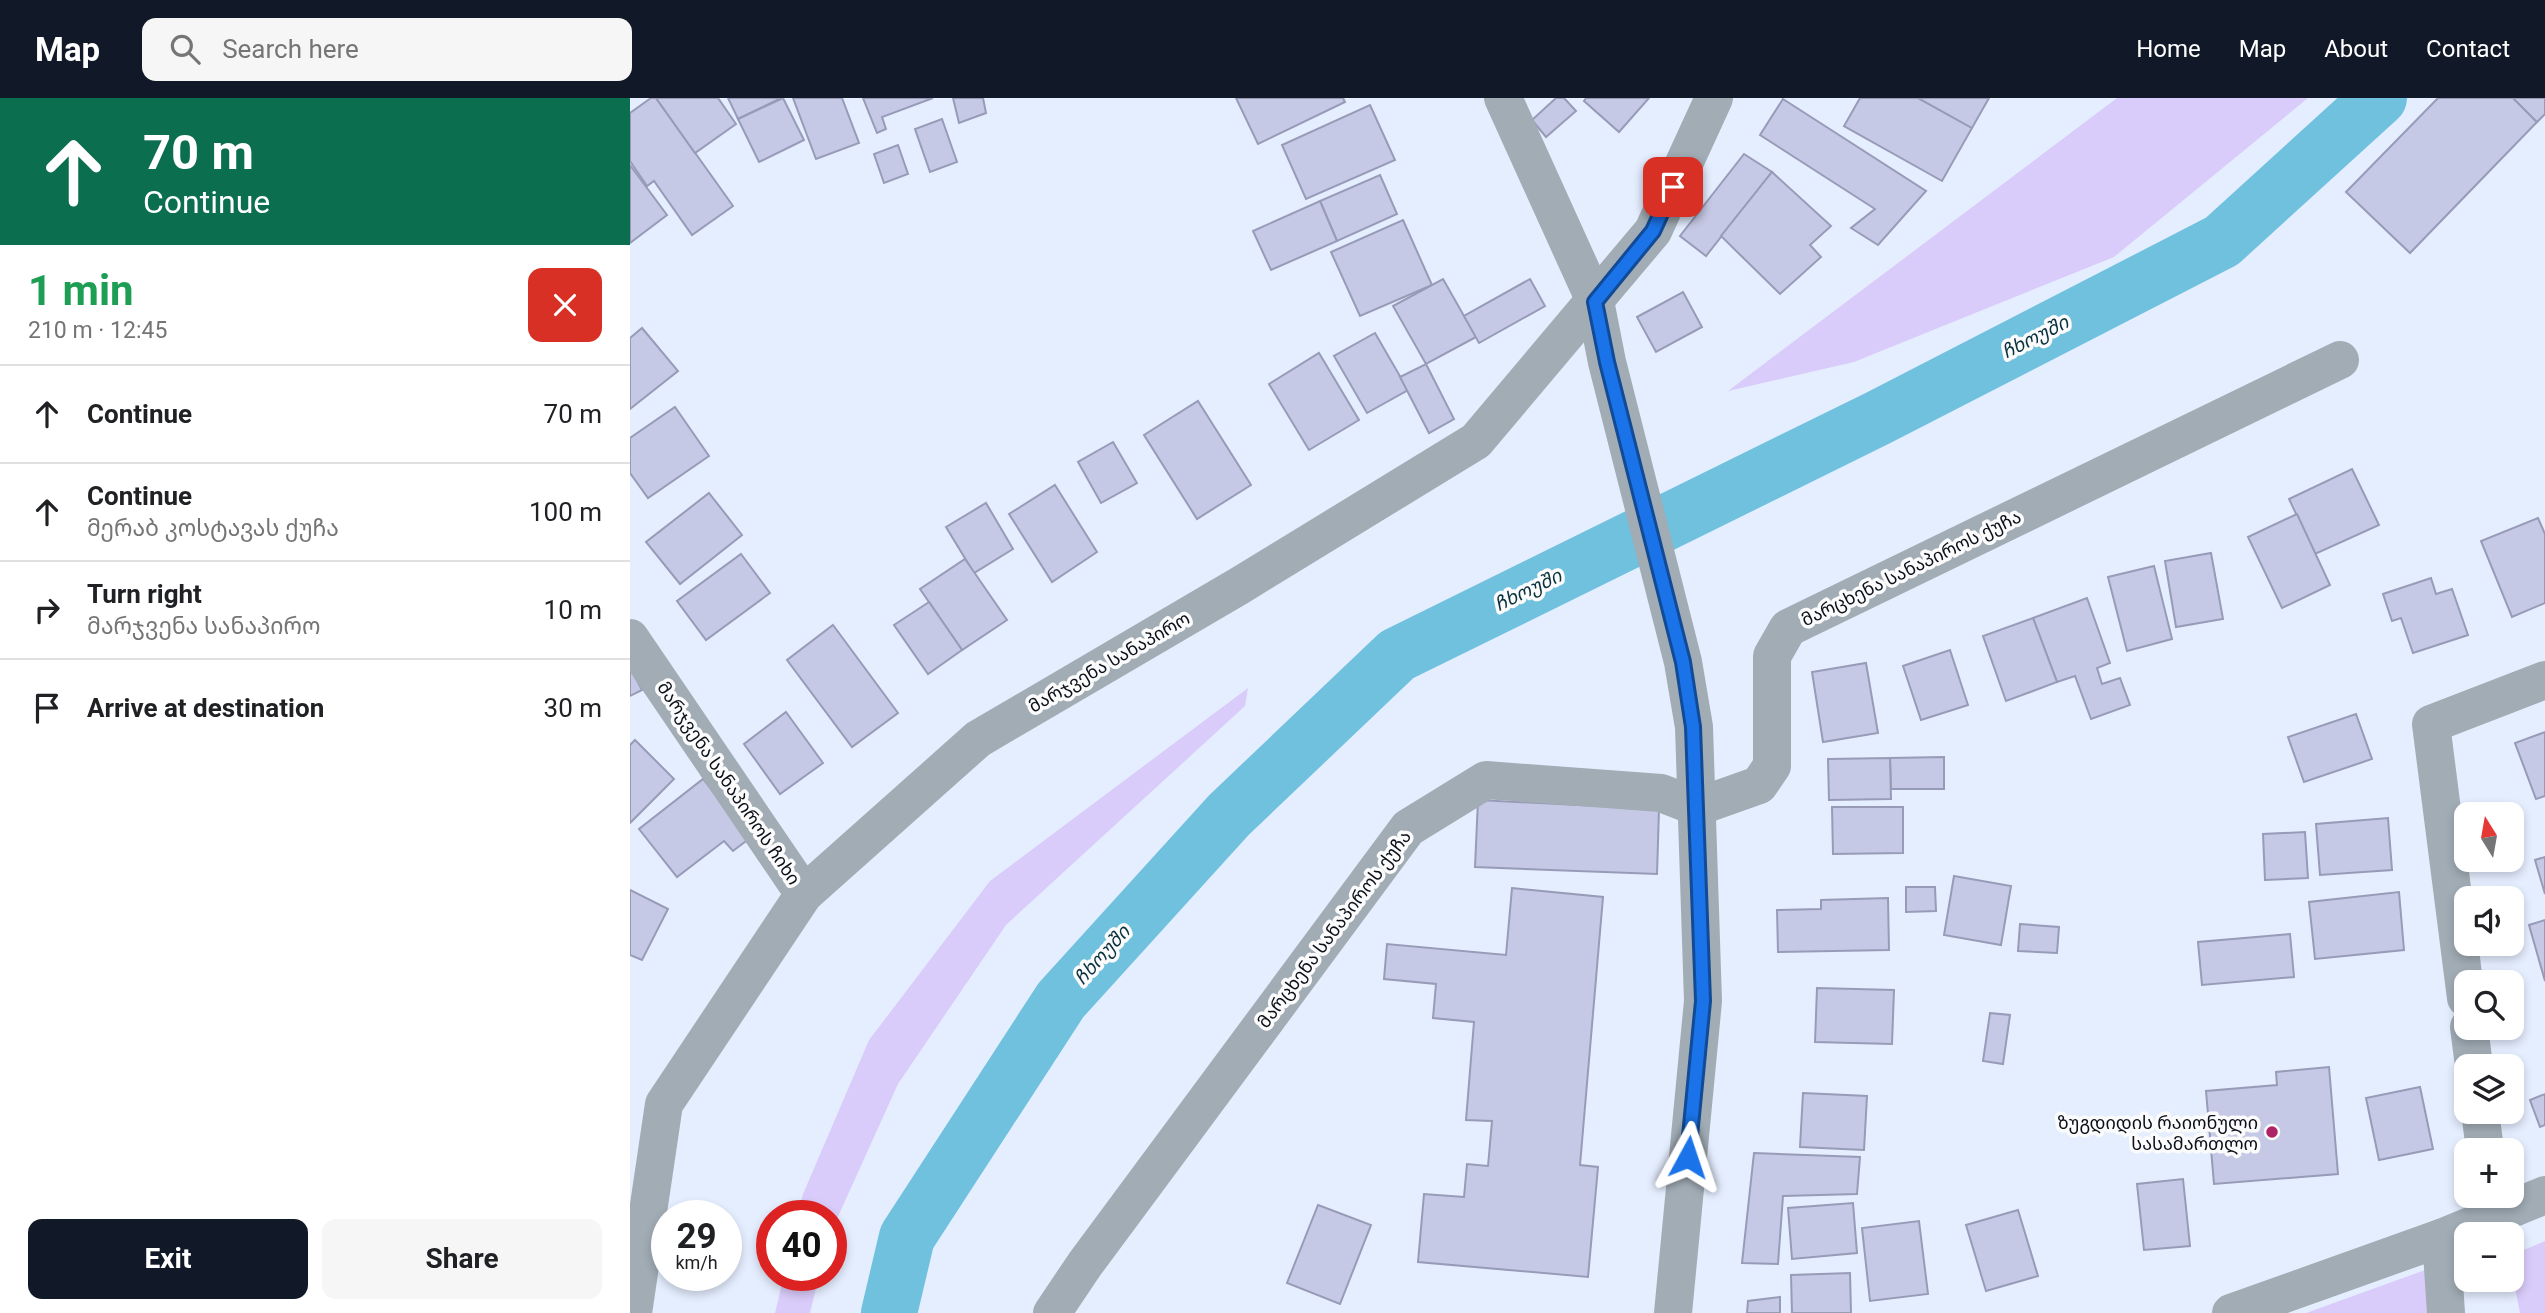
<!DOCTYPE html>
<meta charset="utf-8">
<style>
:root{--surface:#fff;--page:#f6f6f6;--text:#202124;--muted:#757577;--line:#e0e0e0;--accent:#111827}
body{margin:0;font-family:Roboto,"Noto Sans Georgian",sans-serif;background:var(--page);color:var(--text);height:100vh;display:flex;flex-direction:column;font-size:26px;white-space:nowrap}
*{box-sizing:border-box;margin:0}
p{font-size:23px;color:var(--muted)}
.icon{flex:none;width:38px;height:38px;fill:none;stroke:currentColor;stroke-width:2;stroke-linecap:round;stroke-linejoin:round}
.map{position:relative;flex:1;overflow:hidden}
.side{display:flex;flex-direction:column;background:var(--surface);width:630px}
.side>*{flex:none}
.guide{background:#0b6e4f;color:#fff;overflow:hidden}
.needle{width:46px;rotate:349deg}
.tools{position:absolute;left:1824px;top:704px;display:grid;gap:14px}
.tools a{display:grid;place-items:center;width:70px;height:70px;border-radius:14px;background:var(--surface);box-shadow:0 4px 10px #0003;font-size:35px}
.speed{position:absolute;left:21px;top:1102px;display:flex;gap:14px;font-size:35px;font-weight:700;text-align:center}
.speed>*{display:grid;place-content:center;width:91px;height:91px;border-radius:50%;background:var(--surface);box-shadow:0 4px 10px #0003;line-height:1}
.speed small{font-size:18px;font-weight:400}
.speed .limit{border:10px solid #d22;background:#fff;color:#111}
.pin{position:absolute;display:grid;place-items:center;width:60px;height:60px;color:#fff;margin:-30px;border-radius:14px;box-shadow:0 4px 10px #0006}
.me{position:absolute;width:77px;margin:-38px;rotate:5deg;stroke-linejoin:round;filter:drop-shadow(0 0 5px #0008)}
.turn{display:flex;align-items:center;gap:24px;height:147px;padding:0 28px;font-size:32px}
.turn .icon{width:91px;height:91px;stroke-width:2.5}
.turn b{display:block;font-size:49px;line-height:60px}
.round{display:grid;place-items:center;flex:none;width:74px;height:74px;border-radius:14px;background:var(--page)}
.overview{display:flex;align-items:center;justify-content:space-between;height:119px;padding:0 28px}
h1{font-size:42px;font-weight:700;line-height:52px;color:#1e9e55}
.action{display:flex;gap:14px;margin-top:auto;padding:14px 28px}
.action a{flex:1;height:80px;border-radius:14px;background:var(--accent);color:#fff;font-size:28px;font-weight:700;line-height:80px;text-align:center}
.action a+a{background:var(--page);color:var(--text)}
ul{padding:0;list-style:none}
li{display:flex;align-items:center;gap:21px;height:98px;padding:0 28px;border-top:2px solid var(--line)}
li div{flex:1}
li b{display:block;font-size:26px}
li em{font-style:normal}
header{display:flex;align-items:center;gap:42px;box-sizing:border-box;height:98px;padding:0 35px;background:var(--accent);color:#fff}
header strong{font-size:33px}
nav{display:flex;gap:38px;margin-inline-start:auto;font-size:24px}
.search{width:490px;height:63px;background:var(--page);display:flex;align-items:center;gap:18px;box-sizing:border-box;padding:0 24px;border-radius:14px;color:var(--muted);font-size:26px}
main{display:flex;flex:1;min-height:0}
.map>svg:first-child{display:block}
.green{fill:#daccfa}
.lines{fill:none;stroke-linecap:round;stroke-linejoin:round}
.river{stroke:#70c1de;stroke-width:56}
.building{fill:#c6c9e6;stroke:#989bb7;stroke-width:2}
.minor{stroke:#a1acb5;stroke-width:38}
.route-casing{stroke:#114b97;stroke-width:18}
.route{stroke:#1a73e8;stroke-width:12}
.poi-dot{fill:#ac2367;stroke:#fbfbfb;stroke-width:2.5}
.labels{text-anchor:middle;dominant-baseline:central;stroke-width:7;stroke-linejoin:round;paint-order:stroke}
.street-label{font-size:18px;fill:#0a0f18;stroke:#fbfbfb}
.poi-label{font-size:18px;fill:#0a0f18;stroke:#fbfbfb;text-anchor:end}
.water-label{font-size:19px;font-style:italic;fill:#09313d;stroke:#fbfbfb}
</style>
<header>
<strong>Map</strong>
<div class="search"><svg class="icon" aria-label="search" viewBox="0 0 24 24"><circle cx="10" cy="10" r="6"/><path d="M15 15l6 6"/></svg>Search here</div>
<nav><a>Home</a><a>Map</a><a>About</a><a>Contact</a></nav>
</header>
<main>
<section class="side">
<div class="guide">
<div class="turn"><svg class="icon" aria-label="ahead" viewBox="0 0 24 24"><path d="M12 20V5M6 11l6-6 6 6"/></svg><div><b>70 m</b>Continue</div></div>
</div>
<div class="overview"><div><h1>1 min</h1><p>210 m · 12:45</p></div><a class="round" style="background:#d93025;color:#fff"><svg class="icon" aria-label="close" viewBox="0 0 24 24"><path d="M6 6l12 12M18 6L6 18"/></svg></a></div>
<ul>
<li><svg class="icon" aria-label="ahead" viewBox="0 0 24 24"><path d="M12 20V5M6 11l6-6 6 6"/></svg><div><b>Continue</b></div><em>70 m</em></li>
<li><svg class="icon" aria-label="ahead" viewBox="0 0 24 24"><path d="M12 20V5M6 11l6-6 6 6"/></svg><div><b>Continue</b><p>მერაბ კოსტავას ქუჩა</p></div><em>100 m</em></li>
<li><svg class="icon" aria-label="right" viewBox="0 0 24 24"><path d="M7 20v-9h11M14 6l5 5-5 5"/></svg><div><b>Turn right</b><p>მარჯვენა სანაპირო</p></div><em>10 m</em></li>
<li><svg class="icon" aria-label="arrive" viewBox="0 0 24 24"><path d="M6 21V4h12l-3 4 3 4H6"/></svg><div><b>Arrive at destination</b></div><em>30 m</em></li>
</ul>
<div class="action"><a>Exit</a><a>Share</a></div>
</section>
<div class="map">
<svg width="1915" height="1215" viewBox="0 0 1915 1215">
<rect width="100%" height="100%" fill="#e5eeff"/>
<!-- green -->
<g class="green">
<path d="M1487,0H1678L1484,159L1224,264L1098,293Z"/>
<path d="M618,590L615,608L376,827L268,986L201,1134V1118H167L173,1096L239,942L360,783Z"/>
<path d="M1915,1143V1215H1890L1885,1190L1894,1152Z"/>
<path d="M1823,1162L1832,1215H1676Z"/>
<path d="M154,1178H189L180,1215H145Z"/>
</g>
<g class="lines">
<!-- river -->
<path class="river" d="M259,1215L277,1139L431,902L599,717L767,557L1248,320L1592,143L1749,0"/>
</g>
<!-- building -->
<g class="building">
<path d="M21,0H26L103,108L62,137L24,83L17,88L0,63V15Z"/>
<path d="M26,0H88L106,26L65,55Z"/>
<path d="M98,0H151L108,21Z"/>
<path d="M153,0L174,42L129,64L108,21Z"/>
<path d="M163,0H212L229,45L186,61Z"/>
<path d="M233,0H303L252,19L256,31L247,35Z"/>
<path d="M323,0H353L356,15L329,25Z"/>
<path d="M606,0H713L715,4L628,46Z"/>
<path d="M926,0H934L946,13L916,39L902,22Z"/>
<path d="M956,0H1019L989,34L954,3Z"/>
<path d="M1230,0H1288L1342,30L1312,83L1214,28Z"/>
<path d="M1288,0H1359L1342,30Z"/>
<path d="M1808,0H1883L1907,24L1780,155L1716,94Z"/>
<path d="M1883,0H1915V16L1907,24Z"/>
<path d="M1153,1L1296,93L1248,147L1221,130L1245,111L1130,37Z"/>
<path d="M740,7L765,62L676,101L652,47Z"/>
<path d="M312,21L327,64L300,74L285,31Z"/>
<path d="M268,47L278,76L254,85L244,56Z"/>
<path d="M1114,56L1142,74L1076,158L1050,138Z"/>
<path d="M0,67L37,117L0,145Z"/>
<path d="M1142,74L1201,128L1180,147L1191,159L1150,196L1091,138Z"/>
<path d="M750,77L767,116L707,143L690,103Z"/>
<path d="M690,103L707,143L641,172L623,133Z"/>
<path d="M773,122L802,187L730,218L701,154Z"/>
<path d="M813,181L846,239L796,266L763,208Z"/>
<path d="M900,181L915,208L849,245L834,218Z"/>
<path d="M1053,194L1072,229L1026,254L1007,219Z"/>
<path d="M12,230L48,273L0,311V240Z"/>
<path d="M745,235L778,292L737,315L704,258Z"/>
<path d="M689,255L729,322L679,352L639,286Z"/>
<path d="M796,266L824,321L799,335L770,279Z"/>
<path d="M568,303L621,387L567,421L514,337Z"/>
<path d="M45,309L79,358L18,400L0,375V340Z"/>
<path d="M483,344L507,385L471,405L448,364Z"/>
<path d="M1722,371L1749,427L1685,456L1659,401Z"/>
<path d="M425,387L467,454L422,484L379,416Z"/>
<path d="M79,395L112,437L50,486L16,444Z"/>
<path d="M356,405L383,451L344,475L316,429Z"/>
<path d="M1667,416L1700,487L1652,510L1618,439Z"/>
<path d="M1908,420L1915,436V505L1882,519L1851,443Z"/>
<path d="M1581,455L1593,521L1546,529L1535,463Z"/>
<path d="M111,456L140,495L76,542L47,503Z"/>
<path d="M335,461L377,522L332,552L290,491Z"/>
<path d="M1524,468L1542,541L1497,553L1478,479Z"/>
<path d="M1801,480L1806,496L1822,491L1838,537L1783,555L1771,520L1762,523L1753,496Z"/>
<path d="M1457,500L1480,565L1467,570L1472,586L1490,580L1500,607L1461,621L1445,578L1427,584L1403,520Z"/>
<path d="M299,504L332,552L298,576L264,527Z"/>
<path d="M1403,520L1427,584L1376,603L1353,538Z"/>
<path d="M203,527L268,615L222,649L157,562Z"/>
<path d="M1320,552L1338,607L1291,622L1273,568Z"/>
<path d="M1236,565L1248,635L1193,644L1182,574Z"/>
<path d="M0,569L12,592L0,598Z"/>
<path d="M156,614L193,665L150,696L114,646Z"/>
<path d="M1726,616L1742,661L1674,684L1658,639Z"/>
<path d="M1915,634V698L1906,701L1885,645Z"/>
<path d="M5,642L44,681L0,725V647Z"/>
<path d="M1314,659V691H1261L1260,660Z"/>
<path d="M1260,660L1261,701L1199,702L1198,661Z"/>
<path d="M73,681L120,740L103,753L94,743L47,779L9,731Z"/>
<path d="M848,702L1029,711L1027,776L845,769Z"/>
<path d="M1202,709H1273V755L1203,756Z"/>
<path d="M1758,720L1762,772L1690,777L1686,726Z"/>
<path d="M1675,734L1678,780L1635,782L1633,736Z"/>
<path d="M1915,759V796L1905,762Z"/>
<path d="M1324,778L1381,788L1371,847L1314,837Z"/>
<path d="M1276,789H1305L1306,813L1276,814Z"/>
<path d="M882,790L973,799L950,1067L968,1069L958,1179L788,1164L794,1096L834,1099L837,1066L858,1068L862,1023L836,1022L844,924L803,920L806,886L754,881L757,846L876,857Z"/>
<path d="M0,792L38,811L12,862L0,857Z"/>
<path d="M1769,794L1774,852L1685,861L1679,804Z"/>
<path d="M1258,800L1259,852L1148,854L1147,812L1191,811V802Z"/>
<path d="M1915,822V883L1899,827Z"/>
<path d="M1390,826L1429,829L1427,855L1388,853Z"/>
<path d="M1660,836L1664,879L1572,887L1568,844Z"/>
<path d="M1187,890L1264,892L1262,946L1185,944Z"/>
<path d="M1360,915L1380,917L1373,966L1353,963Z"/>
<path d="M1699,969L1708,1076L1584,1086L1576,993L1647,987L1646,974Z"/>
<path d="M1790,989L1803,1051L1749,1062L1736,1000Z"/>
<path d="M1173,995L1237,998L1234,1052L1170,1049Z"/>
<path d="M1915,996V1027L1910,1029L1900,1002Z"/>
<path d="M1124,1055L1230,1059L1227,1096L1153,1098L1148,1166L1112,1165Z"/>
<path d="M1553,1081L1560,1148L1514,1152L1507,1086Z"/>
<path d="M1223,1105L1227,1155L1162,1161L1158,1110Z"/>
<path d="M688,1107L741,1127L710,1206L657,1185Z"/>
<path d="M1388,1112L1408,1178L1356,1193L1336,1127Z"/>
<path d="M1289,1123L1298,1196L1240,1203L1232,1130Z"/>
<path d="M1220,1175L1221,1215H1162L1161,1177Z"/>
<path d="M1150,1199V1215H1117L1118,1203Z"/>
</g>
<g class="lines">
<!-- minor -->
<g class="minor">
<path d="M873,0L965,203L977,264L1053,564L1064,629L1073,903L1043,1215"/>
<path d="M0,540L174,796"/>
<path d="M1836,900L1801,626L1915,582"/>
<path d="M1839,929L1844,968"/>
<path d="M1850,1013L1855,1052"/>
<path d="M1811,1140L1816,1215"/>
<path d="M3,1215L34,1006L174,796L348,641L609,488L846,343L1023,133L1084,0"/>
<path d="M422,1215L455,1166L778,730L856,682L1031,695L1067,709L1129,687L1142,668V558L1158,530L1710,262"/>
<path d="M1601,1215L1811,1140L1915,1097"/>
</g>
</g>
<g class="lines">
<defs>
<path id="route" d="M1043,89L1023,133L965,204L977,264L1053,564L1063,629L1073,903L1058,1059"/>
</defs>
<!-- route casing -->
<use href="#route" class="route-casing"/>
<!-- route -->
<use href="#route" class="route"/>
</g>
<!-- markers -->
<circle class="poi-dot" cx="1642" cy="1034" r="7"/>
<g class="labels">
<!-- street labels -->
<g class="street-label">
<text transform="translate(1281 470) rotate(-26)">მარცხენა სანაპიროს ქუჩა</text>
<text transform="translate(479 564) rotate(-30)">მარჯვენა სანაპირო</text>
<text transform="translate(99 685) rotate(56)">მარჯვენა სანაპიროს ჩიხი</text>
<text transform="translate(704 831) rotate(-53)">მარცხენა სანაპიროს ქუჩა</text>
</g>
<!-- poi labels -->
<g class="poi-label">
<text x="1628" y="1024">ზუგდიდის რაიონული<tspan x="1628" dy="21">სასამართლო</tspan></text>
</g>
<!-- water labels -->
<g class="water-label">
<text transform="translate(1405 239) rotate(-27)">ჩხოუში</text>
<text transform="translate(898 492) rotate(-26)">ჩხოუში</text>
<text transform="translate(472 857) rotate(-48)">ჩხოუში</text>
</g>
</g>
</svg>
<div class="tools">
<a><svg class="needle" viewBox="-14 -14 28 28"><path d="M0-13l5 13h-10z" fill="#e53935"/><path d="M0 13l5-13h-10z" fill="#757577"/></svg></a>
<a><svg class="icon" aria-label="sound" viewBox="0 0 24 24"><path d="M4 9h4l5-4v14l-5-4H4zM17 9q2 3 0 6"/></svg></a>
<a><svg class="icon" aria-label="search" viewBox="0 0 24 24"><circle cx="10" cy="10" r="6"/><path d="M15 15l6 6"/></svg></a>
<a><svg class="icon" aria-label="layers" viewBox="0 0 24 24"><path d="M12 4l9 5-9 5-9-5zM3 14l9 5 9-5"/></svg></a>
<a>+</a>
<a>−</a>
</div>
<div class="speed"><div>29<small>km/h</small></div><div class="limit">40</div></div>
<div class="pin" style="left:1043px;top:89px;background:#d93025"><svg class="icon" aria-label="arrive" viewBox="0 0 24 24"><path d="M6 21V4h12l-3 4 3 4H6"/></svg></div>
<svg class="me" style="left:1058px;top:1059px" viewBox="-20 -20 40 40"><path d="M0-17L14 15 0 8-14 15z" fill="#1a73e8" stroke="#fff" stroke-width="4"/></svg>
</div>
</main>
